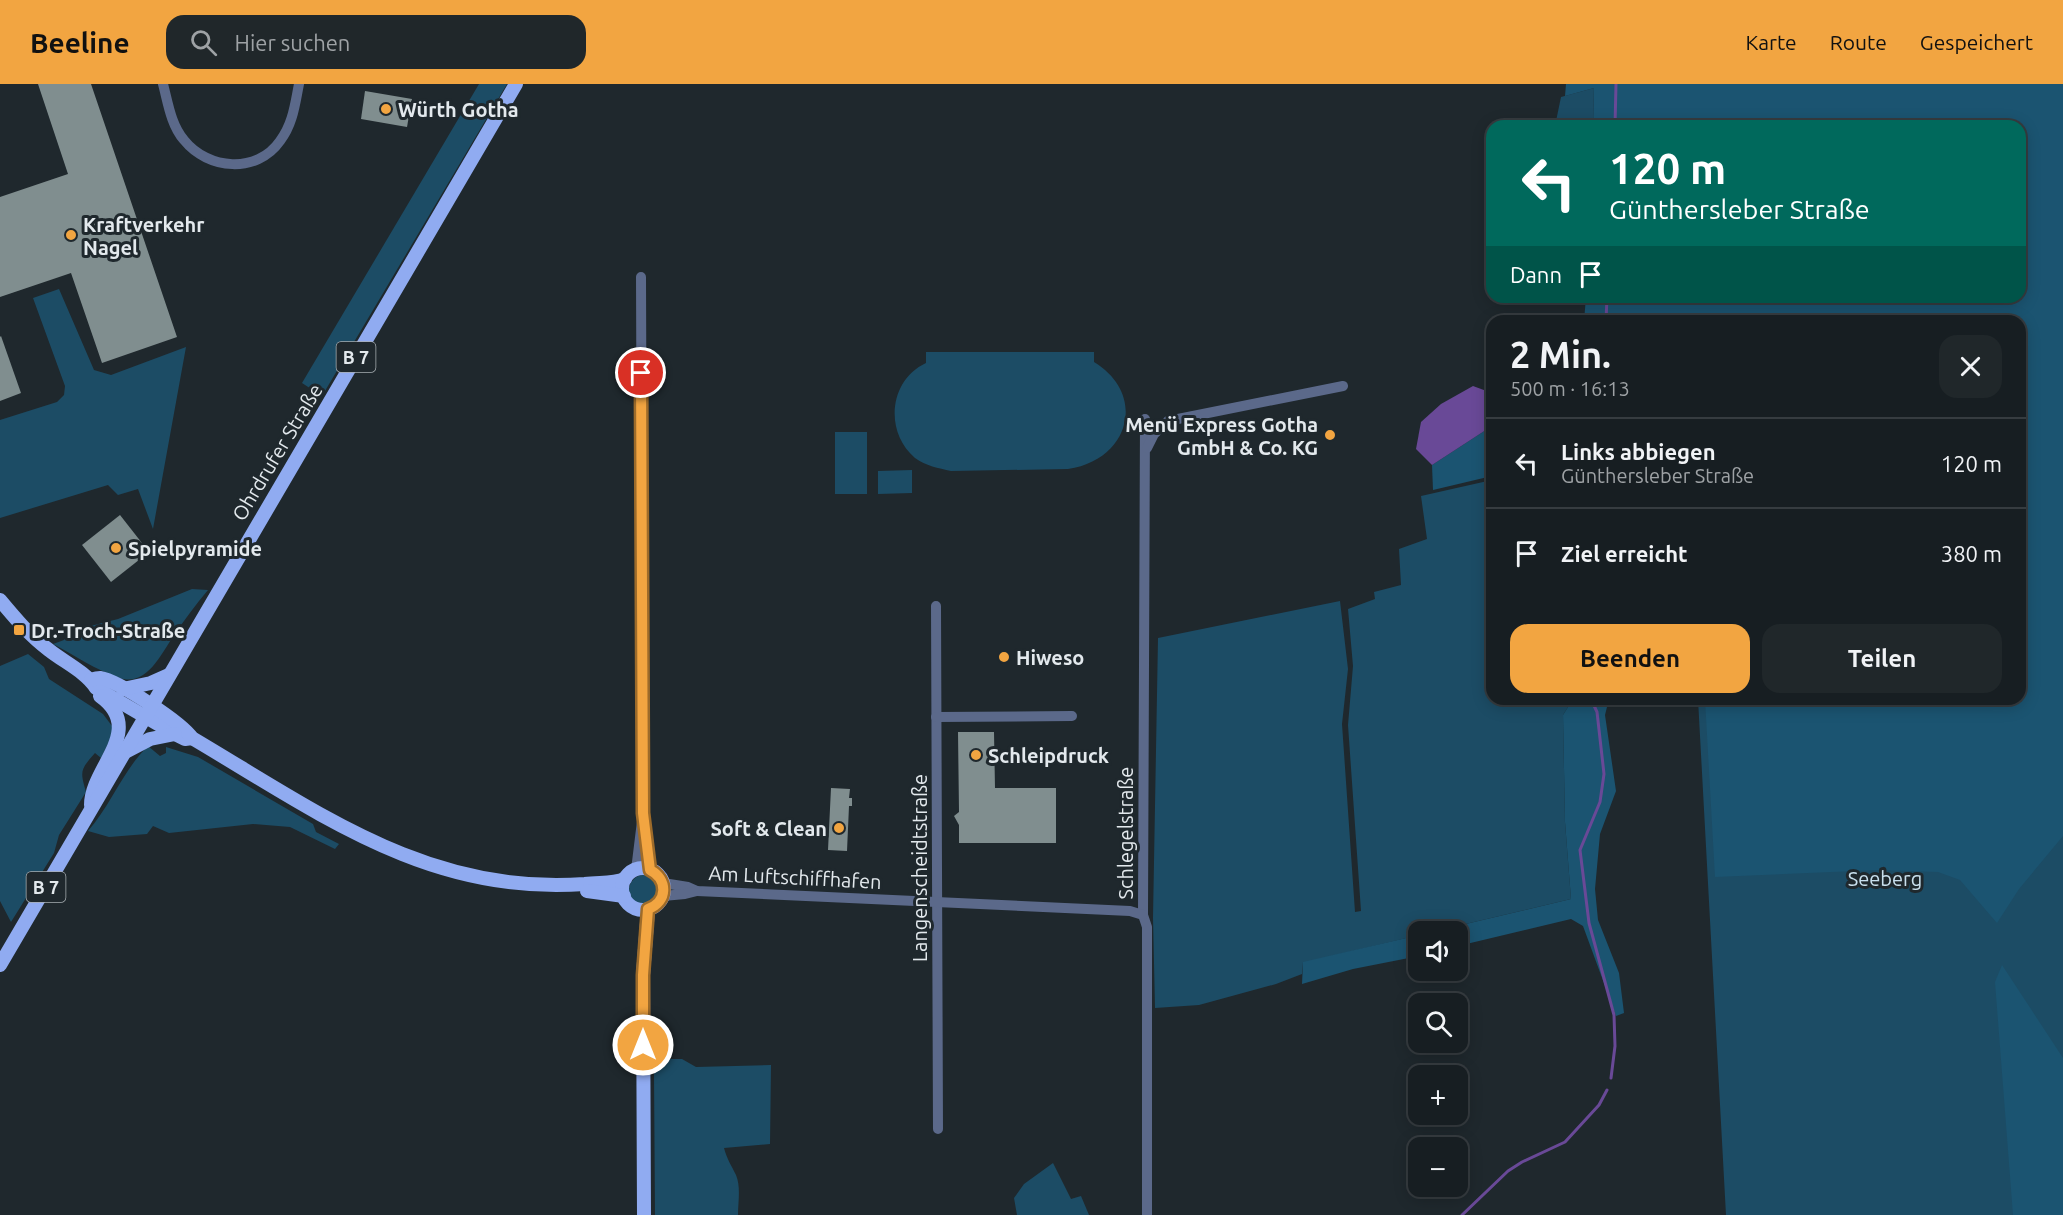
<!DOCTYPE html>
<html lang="de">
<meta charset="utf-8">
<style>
:root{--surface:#171e22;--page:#20272a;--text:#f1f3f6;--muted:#9ea2a5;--line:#363c40;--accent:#f2a541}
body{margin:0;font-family:Ubuntu,sans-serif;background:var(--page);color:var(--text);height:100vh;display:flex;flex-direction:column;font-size:22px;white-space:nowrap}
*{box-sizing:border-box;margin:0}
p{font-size:20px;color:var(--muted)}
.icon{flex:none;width:33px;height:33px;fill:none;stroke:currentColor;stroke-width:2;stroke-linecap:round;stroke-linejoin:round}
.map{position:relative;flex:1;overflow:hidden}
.sheet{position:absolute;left:1486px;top:231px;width:540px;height:390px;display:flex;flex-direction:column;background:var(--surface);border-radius:18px;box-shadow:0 3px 15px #0003,0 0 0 2px var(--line)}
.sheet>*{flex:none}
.banner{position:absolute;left:1486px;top:36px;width:540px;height:183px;border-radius:18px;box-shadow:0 3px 15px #0003,0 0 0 2px var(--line);background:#00695c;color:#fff;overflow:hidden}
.buttons{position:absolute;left:1408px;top:837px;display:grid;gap:12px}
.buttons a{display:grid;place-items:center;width:60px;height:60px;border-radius:12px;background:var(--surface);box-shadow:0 3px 15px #0003,0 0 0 2px var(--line);font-size:30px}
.pin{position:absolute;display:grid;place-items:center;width:51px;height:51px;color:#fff;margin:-26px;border:3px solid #fff;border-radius:50%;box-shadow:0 2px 6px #0007}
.me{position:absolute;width:66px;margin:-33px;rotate:0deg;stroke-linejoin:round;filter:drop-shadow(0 0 4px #0008)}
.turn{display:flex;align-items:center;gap:21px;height:126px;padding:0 24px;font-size:27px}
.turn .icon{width:78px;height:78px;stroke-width:2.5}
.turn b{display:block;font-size:42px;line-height:51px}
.then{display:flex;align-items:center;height:57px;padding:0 24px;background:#0003;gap:12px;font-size:22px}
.round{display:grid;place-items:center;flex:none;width:63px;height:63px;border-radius:18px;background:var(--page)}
.overview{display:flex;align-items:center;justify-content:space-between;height:102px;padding:0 24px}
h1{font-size:36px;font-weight:700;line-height:45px}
.button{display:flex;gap:12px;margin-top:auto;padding:12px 24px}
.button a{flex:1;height:69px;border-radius:18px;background:var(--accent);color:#111;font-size:24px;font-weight:700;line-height:69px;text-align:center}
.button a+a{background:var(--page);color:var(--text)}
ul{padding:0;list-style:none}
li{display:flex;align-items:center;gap:18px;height:90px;padding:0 24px;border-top:2px solid var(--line)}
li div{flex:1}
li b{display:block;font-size:22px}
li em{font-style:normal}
header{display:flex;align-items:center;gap:36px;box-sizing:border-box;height:84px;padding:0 30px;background:var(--accent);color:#111}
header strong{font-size:28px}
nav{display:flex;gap:33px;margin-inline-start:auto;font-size:21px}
.search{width:420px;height:54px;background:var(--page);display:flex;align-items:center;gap:15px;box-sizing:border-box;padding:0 21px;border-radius:18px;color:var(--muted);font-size:22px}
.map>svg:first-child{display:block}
.green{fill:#1c4c65}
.forest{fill:#1b5471}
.water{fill:#694997}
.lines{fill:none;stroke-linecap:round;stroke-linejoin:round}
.stream{stroke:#694997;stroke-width:3}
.building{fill:#808e8f}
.minor{stroke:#5b698a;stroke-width:10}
.major{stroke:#90abf1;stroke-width:14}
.route-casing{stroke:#9d6b2a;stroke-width:15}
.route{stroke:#f2a541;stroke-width:10}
.poi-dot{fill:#f2a541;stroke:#1f282d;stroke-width:2}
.labels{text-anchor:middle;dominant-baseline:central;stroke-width:6;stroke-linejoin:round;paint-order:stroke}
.shield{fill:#1f282d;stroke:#a8afb3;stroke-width:1.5}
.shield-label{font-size:18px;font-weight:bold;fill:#e3e9ed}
.poi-label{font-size:20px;font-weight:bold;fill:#e3e9ed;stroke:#1f282d;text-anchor:start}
.street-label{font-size:20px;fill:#e3e9ed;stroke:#1f282d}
.park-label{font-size:20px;fill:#c9e0ee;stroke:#1f282d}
</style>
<header>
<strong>Beeline</strong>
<div class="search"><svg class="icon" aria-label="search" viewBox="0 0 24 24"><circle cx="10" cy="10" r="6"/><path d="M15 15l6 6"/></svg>Hier suchen</div>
<nav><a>Karte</a><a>Route</a><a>Gespeichert</a></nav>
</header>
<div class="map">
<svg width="2063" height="1131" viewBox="0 0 2063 1131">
<rect width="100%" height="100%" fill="#1f282d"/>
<!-- green -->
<g class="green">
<path d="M479,0H507L322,312L302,299Z"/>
<path d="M1594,4L1593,42H1555L1561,13Z"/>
<path d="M59,205L94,286L111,291L186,263L153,445L138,405L118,411L108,401L0,434V336L57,318L64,311L65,302L33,214Z"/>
<path d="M926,268H1094V278C1148,311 1129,376 1068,385L951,387C938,384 926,382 915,374C884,348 889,296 926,279Z"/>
<rect x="835" y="348" width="32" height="62"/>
<path d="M2063,350V1131H1726L1698,615H2020Z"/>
<path d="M912,386V409L878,410V387Z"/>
<path d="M1492,396V615H1573L1563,631L1565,738L1571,815L1436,847L1419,848V851L1303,879L1302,890L1276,900L1199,921L1155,924L1153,834L1158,554L1340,517L1348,585L1342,640L1355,828L1361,827L1348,641L1353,582L1348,525L1375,515L1374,508L1401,501L1399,465L1427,455L1421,412Z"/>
<path d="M192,505L208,506C196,520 185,535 175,550C161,569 148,603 119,594C96,586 74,571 53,560L64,556L71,547L118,535Z"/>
<path d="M28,570L44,583L49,595L103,630L115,646L101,674L95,669C80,686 80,687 86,708L59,751L54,769L11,838L0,817V582Z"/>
<path d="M148,662L160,672L166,669V663L198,673L313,740L316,748L339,760L335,765L290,743L253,740L169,749L153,742L147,750L109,753L88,747C111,721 123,686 148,662Z"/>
<circle cx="644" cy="806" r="15"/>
<path d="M667,975H682L696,983L771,981L770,1060L724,1064C727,1075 731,1081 736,1091C741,1103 738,1118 738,1131H655L654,991L655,980Z"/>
<path d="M1053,1079L1071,1115L1081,1112L1089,1131H1017L1014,1114L1024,1100Z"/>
</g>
<!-- forest -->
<g class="forest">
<path d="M1566,0H2063V752L2019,805L1997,839L1960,796L1938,788L1879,786L1715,793L1705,615H2020V237H1584L1586,213H2020V42H1593L1594,4L1565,12Z"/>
<path d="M1492,342V392L1433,406L1432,381Z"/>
<path d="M1573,615H1609L1605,631L1616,707L1600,750L1595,805L1598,836L1619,889L1624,929L1616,932L1583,842L1571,835L1458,862V848L1436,847L1571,815L1565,738L1563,631Z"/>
<path d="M1419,851V872L1353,885L1302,900L1303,878Z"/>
<path d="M2002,881L2063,974V1131H2013L1995,898Z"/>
</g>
<!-- water -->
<path class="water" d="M1473,302L1492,309V342L1432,381L1416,365L1421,338L1441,320Z"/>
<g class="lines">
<!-- stream -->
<g class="stream">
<path d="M1615,42L1616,0"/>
<path d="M1606,237L1607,213"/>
<path d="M1591,615L1597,628L1604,690L1600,718L1580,766L1589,839L1614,931L1615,962L1611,994"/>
<path d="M1462,1131L1508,1087L1522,1078L1565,1058L1599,1021L1607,1006"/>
</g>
</g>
<!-- building -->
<g class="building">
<path d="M38,0H91L177,253L102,279L71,189L0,213V113L68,90Z"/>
<path d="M365,7L412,15L407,43L361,35Z"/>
<path d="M1,252L21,309L0,317V253Z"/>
<path d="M120,431L149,468L111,498L82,461Z"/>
<path d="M958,648H994L995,704H1056V759H959V741L954,732L959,728Z"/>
<path d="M831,704L850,705L849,714H852V722H849L847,767L828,766Z"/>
</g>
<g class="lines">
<!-- minor -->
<g class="minor">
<path d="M163,0C168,19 171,41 184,56C208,86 257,90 280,57C293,40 295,20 299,0"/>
<path d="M1145,335L1143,831L1147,843V1131"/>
<path d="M1147,364L1154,350L1168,337L1343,302"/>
<path d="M936,522L938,1045"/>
<path d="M936,633L1072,632"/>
<path d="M645,741L650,785"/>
<path d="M636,786L643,729L641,193"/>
<path d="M663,799L688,803L697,807L1130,827L1143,831"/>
<path d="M663,812L685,810L697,807"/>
</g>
<!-- major -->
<g class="major">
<path d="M0,516C15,534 30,552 49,566C64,578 86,588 96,604L175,650L185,655L192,654"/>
<path d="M91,596C94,595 97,594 100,594C119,597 182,639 192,654C319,729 430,812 585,800C599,798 612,800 625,795"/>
<path d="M123,605L151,599L169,591"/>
<path d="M127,667L150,655L175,650"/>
<path d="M91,721C91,683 147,646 100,612"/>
<circle cx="643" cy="805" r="21"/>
<path d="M587,807L624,812"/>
<path d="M0,881L516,0"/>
<path d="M644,1131L643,891L648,825"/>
</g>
</g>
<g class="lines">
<defs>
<path id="route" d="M641,289L643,729L650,786C668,795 668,818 648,825L643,891V961"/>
</defs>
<!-- route casing -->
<use href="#route" class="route-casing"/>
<!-- route -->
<use href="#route" class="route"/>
</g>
<!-- markers -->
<g class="poi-dot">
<circle cx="386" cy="25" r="6"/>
<circle cx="71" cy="151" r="6"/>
<circle cx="1330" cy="351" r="6"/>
<circle cx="116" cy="464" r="6"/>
<rect x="13" y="540" width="12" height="12" rx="3"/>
<circle cx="1004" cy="573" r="6"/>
<circle cx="976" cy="671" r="6"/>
<circle cx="839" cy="744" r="6"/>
</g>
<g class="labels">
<!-- shield labels -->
<g class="shield">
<rect x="336.5" y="258" width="39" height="30" rx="4.5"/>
<rect x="26.5" y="788" width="39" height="30" rx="4.5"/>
</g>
<g class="shield-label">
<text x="356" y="273">B 7</text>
<text x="46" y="803">B 7</text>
</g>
<!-- poi labels -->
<g class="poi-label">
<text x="398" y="25">Würth Gotha</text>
<text x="83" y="140">Kraftverkehr<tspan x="83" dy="23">Nagel</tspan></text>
<text x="1318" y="340" text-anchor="end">Menü Express Gotha<tspan x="1318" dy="23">GmbH &amp; Co. KG</tspan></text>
<text x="128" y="464">Spielpyramide</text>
<text x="31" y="546">Dr.-Troch-Straße</text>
<text x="1016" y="573">Hiweso</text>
<text x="988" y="671">Schleipdruck</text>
<text x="827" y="744" text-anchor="end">Soft &amp; Clean</text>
</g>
<!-- street labels -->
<g class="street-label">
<text transform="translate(277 368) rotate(-59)">Ohrdrufer Straße</text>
<text transform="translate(1125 749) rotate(-90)">Schlegelstraße</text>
<text transform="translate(919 784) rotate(-90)">Langenscheidtstraße</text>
<text transform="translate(795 793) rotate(3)">Am Luftschiffhafen</text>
</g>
<!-- park labels -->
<g class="park-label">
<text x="1885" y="794">Seeberg</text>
</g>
</g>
</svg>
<div class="buttons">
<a><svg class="icon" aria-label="sound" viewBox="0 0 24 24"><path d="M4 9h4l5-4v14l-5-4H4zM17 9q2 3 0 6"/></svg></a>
<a><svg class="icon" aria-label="search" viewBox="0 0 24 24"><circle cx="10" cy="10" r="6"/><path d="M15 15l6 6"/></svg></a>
<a>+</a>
<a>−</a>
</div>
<div class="pin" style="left:641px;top:289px;background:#d93025"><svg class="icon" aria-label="arrive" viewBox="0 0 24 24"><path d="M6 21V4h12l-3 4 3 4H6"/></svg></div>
<svg class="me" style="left:643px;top:961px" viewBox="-20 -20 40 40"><circle r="17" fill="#f2a541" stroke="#fff" stroke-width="3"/><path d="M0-11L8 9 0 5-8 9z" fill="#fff"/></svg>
<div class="banner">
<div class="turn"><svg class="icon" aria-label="left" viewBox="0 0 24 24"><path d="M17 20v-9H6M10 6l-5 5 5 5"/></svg><div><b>120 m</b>Günthersleber Straße</div></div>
<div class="then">Dann<svg class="icon" aria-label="arrive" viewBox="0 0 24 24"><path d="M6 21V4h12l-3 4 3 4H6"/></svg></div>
</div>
<section class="sheet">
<div class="overview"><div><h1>2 Min.</h1><p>500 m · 16:13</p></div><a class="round"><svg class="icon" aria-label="close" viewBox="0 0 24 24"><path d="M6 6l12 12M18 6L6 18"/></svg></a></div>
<ul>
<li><svg class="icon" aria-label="left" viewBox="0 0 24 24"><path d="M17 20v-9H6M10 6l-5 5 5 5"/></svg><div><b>Links abbiegen</b><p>Günthersleber Straße</p></div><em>120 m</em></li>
<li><svg class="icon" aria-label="arrive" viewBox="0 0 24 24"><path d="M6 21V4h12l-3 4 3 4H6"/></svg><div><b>Ziel erreicht</b></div><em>380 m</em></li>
</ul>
<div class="button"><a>Beenden</a><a>Teilen</a></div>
</section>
</div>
